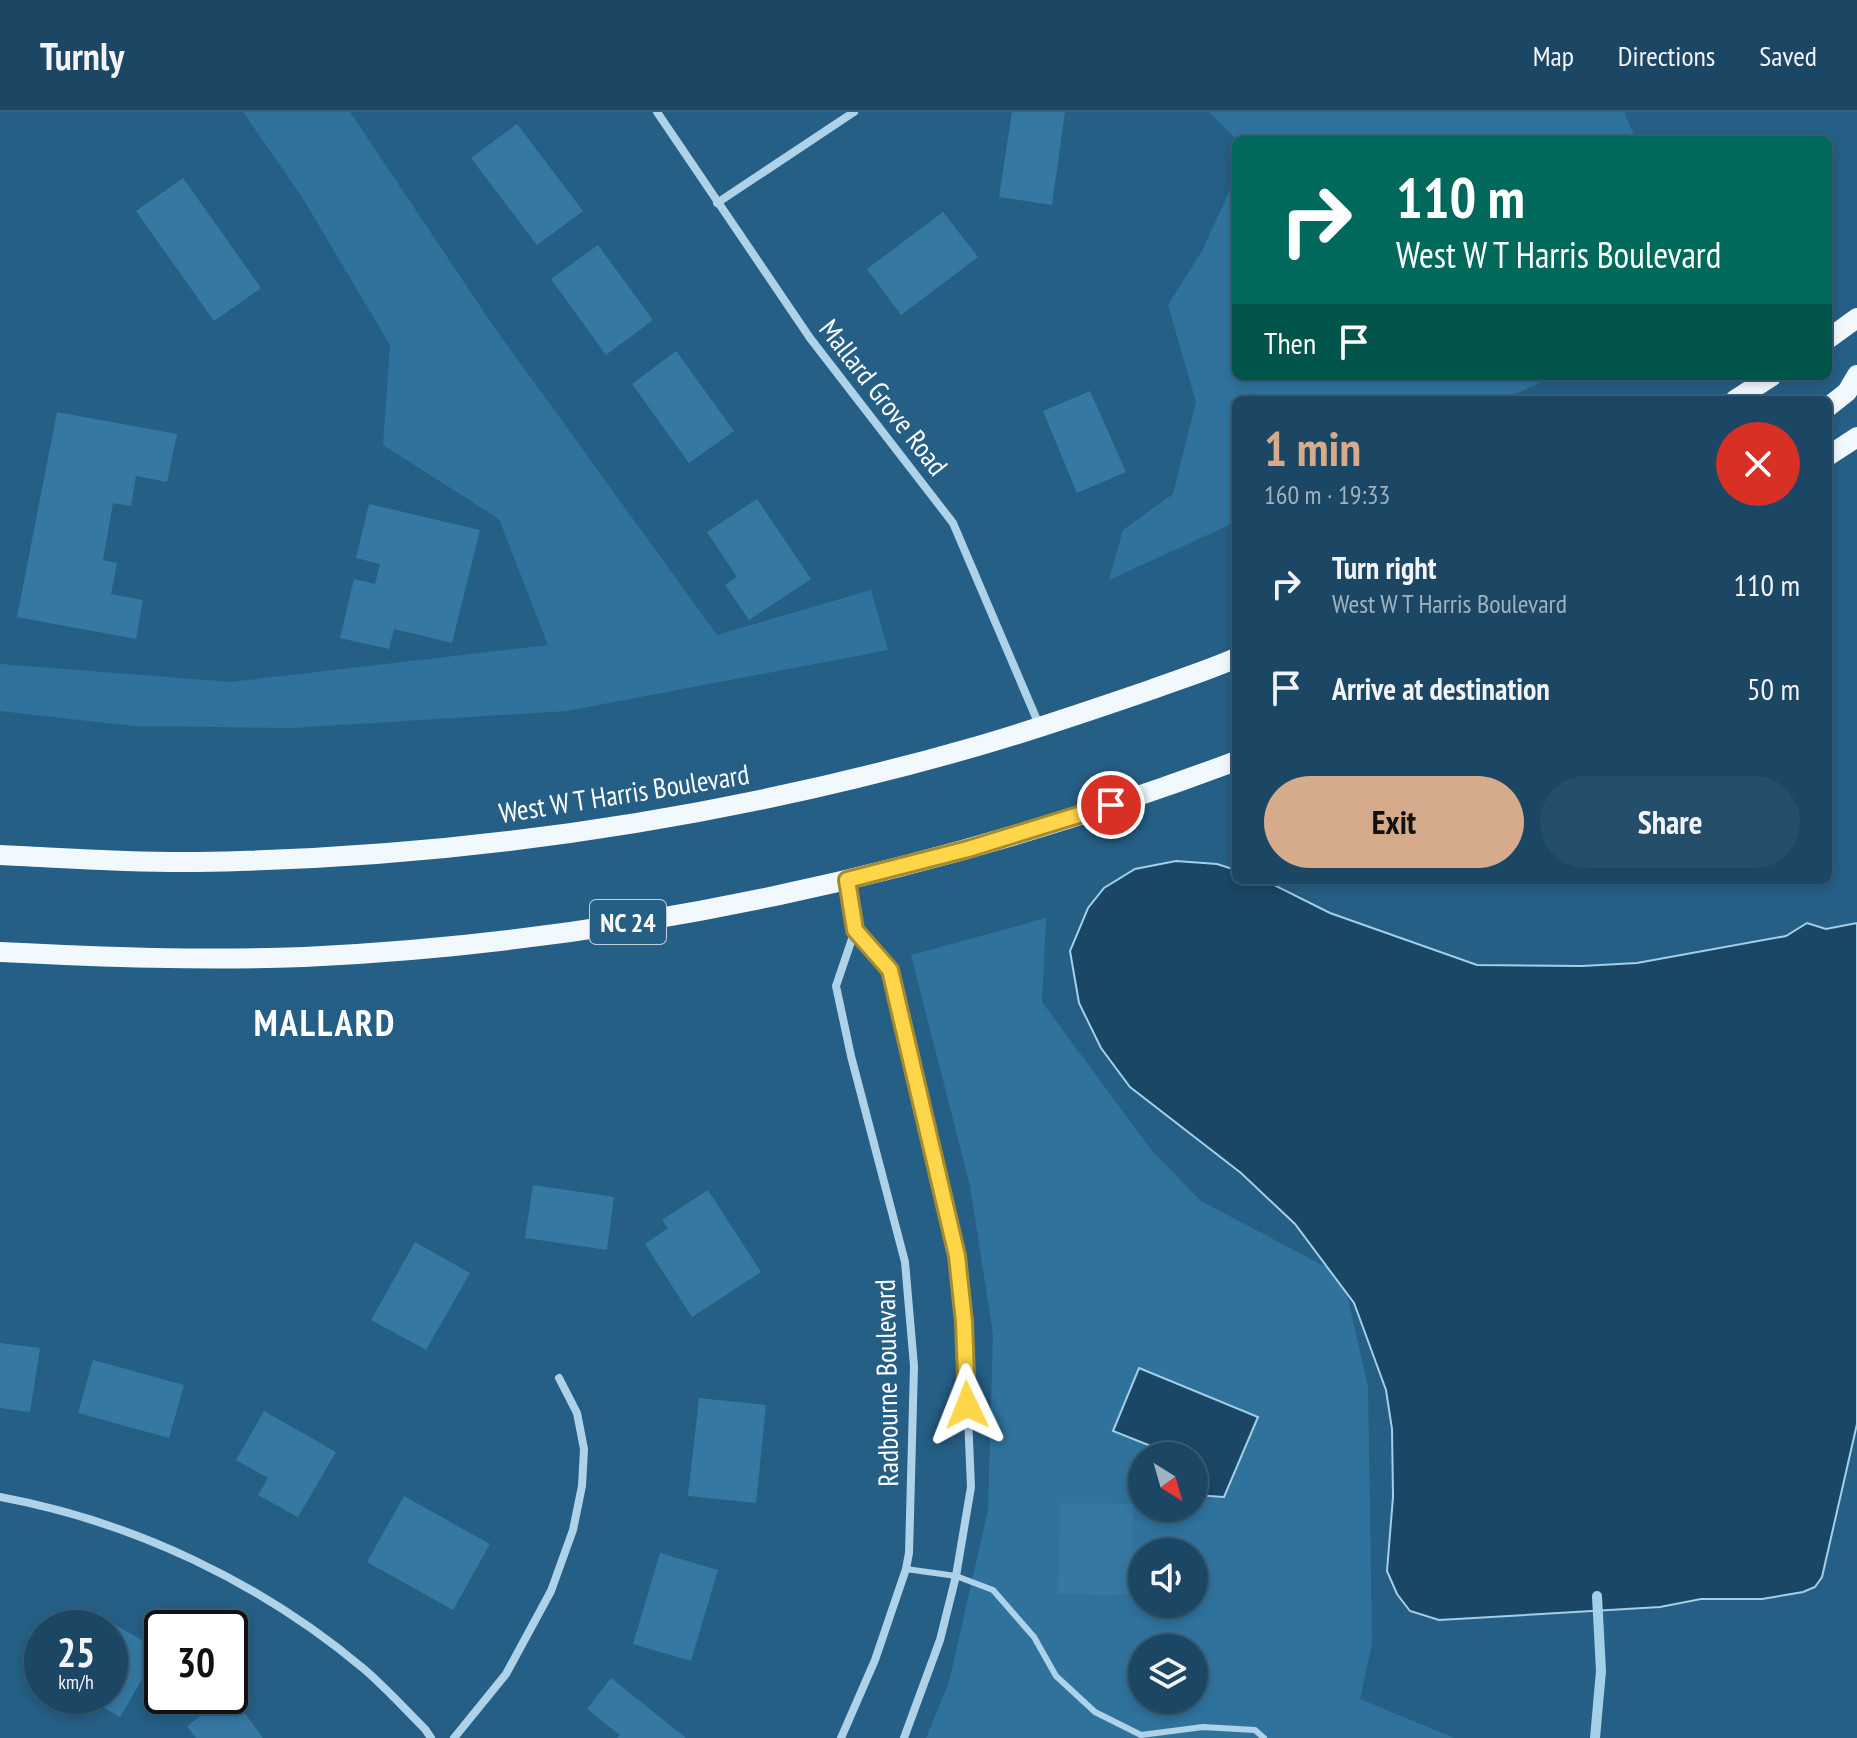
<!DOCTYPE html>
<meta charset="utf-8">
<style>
:root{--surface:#1c4764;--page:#254e6a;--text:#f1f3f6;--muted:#a0b2bf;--line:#3a5f78;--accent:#d6ab8b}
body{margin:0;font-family:"PT Sans Narrow",sans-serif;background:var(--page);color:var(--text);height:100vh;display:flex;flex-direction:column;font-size:30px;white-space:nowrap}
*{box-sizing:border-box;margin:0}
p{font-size:26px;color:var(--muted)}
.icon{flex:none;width:44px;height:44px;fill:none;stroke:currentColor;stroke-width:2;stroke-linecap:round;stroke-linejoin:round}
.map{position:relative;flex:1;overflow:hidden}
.sheet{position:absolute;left:1232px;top:284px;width:600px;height:488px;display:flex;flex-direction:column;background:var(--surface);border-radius:12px;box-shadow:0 4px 12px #0003,0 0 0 2px var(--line)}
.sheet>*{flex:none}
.top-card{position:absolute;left:1232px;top:24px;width:600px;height:244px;border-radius:12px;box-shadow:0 4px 12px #0003,0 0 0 2px var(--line);background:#00695c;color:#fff;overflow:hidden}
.needle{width:52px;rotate:143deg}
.controls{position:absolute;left:1128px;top:1330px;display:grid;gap:16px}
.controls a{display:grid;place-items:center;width:80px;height:80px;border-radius:50%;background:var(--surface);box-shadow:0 4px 12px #0003,0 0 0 2px var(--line);font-size:40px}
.speed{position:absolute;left:24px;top:1498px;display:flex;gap:16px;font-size:40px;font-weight:700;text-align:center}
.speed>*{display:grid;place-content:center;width:104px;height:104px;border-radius:50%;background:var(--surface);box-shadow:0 4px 12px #0003,0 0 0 2px var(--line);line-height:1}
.speed small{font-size:20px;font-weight:400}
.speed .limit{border:4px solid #111;border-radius:12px;background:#fff;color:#111}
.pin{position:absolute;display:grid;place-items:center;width:68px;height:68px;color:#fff;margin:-34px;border:4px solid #fff;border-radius:50%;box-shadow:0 2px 8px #0007}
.me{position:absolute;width:88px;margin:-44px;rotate:358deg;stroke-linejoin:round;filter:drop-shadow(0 0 6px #0008)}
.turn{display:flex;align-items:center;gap:28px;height:168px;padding:0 32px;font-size:36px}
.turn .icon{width:104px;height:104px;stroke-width:2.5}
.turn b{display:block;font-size:56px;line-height:68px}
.then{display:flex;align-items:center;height:76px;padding:0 32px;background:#0003;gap:16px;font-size:30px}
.round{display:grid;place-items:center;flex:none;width:84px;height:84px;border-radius:42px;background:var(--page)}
.overview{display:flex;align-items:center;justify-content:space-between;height:136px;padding:0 32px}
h1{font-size:48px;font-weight:700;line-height:60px;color:var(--accent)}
.primary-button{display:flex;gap:16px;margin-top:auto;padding:16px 32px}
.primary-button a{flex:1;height:92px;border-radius:48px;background:var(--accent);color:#111;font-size:32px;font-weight:700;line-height:92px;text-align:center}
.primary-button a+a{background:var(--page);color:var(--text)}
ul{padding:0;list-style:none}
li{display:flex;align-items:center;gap:24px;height:104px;padding:0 32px}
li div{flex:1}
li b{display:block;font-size:30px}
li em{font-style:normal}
header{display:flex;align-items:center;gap:48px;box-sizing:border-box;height:112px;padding:0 40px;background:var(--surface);border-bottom:2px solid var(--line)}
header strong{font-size:38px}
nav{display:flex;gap:44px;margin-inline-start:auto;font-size:28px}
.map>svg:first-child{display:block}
.green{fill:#2f739d;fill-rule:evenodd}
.water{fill:#194765;stroke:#a3cfe9;stroke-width:2}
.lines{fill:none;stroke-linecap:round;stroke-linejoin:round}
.stream{stroke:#a3cfe9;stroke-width:10}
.building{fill:#3578a2}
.service{stroke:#aed2e8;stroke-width:6}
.minor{stroke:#aed2e8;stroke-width:8}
.primary{stroke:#f1f8fe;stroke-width:20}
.route-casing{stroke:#a68a30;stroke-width:20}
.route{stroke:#ffd54a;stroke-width:14}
.labels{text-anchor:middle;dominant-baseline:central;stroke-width:8;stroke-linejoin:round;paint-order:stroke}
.shield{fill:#255f85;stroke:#becfda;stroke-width:2}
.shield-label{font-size:26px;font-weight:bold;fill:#fff}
.street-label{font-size:28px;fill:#fff;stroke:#255f85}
.district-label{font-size:36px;font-weight:bold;letter-spacing:2px;fill:#fff;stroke:#255f85}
</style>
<header>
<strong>Turnly</strong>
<nav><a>Map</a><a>Directions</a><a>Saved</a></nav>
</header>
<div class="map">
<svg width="1857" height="1626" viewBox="0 0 1857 1626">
<rect width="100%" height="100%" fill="#255f85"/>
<!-- green -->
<g class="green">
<path d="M243,0H350L494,215L717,523L871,478L888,538L567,599L292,616L133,614L0,599V552L231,570L548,533L499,407L383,333L390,233L302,85Z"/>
<path d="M1209,0H1624L1636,28H1237Z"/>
<path d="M1236,65V264H1555L1502,288H1236V410L1109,468L1123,418L1173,382L1196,290L1168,193L1202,139Z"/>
<path d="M1046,806L1042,890L1152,1039L1201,1089L1343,1164L1368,1275L1372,1532L1360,1587L1454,1626H926L949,1570L988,1398L993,1222L970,1074L911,843ZM1142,1344H1194V1396H1142ZM1142,1440H1194V1492H1142ZM1142,1536H1194V1588H1142Z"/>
</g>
<!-- water -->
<g class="water">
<path d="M1176,749L1217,752L1236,758V768H1264L1330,801L1477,853L1582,854L1637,851L1786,824L1807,811L1826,817L1857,811V1312L1822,1465L1815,1475L1803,1480L1762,1487H1701L1660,1495L1439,1508L1410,1499L1397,1482L1387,1459L1393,1385L1392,1317L1386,1278L1354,1191L1295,1112L1241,1061L1130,975L1101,936L1079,891L1070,839L1088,796L1104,776L1135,757Z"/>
<path d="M1139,1256L1258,1305L1224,1385L1194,1383V1344H1176L1113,1319Z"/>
</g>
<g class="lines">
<!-- stream -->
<path class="stream" d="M1595,1626L1601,1559L1597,1484"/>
</g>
<!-- building -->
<g class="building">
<path d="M1012,0H1065L1052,93L999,85Z"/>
<path d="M517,12L583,99L537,133L471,46Z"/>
<path d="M183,66L261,176L214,209L136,99Z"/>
<path d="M943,100L978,145L901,203L867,157Z"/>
<path d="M598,133L653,208L606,243L551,167Z"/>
<path d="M676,239L734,319L689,351L632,272Z"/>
<path d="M1090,279L1126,360L1077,381L1043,299Z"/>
<path d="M57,300L177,322L167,370L136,364L131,394L113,391L103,448L117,451L111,482L143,488L136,527L17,505Z"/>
<path d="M757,387L811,467L749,508L725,473L737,465L707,420Z"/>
<path d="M369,392L480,418L452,531L394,517L389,537L340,526L354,467L375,472L380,452L356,446Z"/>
<path d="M533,1073L614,1085L607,1138L525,1126Z"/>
<path d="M708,1078L761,1160L692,1205L645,1132L668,1116L662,1108Z"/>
<path d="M415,1130L470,1161L426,1238L371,1208Z"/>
<path d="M0,1231L40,1236L30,1300L0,1296Z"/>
<path d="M93,1248L184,1273L169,1326L78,1301Z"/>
<path d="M699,1286L766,1293L756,1391L688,1384Z"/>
<path d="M264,1299L336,1340L298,1405L258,1383L268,1366L236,1348Z"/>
<path d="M404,1384L490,1432L453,1498L367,1450Z"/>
<path d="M1060,1391L1133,1392L1131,1483L1058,1482Z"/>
<path d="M660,1441L718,1458L691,1549L633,1532Z"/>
<path d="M66,1502L90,1516H58Z"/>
<path d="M112,1511L159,1538L120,1605L83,1584H110V1515Z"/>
<path d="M611,1566L686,1626H617L620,1623L587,1597Z"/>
<path d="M227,1584H232L263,1626H196L187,1614Z"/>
</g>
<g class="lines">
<!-- service -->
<path class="service" d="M906,1457L956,1464L993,1478L1034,1525L1056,1564L1095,1600L1141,1623L1203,1615L1255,1618L1264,1626"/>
<!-- minor -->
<g class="minor">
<path d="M657,0L810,226L953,411L1040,615"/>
<path d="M717,91L854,0"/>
<path d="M847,768L855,818"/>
<path d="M0,1385C134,1410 260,1470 364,1557C386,1576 405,1597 425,1617L431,1626"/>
<path d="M454,1626L506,1562L551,1479L573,1418L582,1374L584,1337L577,1301L559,1266"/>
<path d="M841,1626L875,1548L906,1457L909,1441L914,1254L905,1150L851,944L836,874L855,818L890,858L957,1144L964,1210L971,1375L956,1464L940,1528L904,1626"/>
</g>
<!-- primary -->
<g class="primary">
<path d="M1828,227L1857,206"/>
<path d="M1735,288L1772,264"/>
<path d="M1828,295L1847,280L1857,263"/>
<path d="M1828,344L1857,325"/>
<path d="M0,743C65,746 131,751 196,750C461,746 724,707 978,634C1037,617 1095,597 1153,577C1180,567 1209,558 1236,546"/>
<path d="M0,840C101,845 203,849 304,845C622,830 938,761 1236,649"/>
</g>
</g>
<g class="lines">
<defs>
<path id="route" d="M967,1293L964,1210L957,1144L890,858L855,818L847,768L968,737L1111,693"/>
</defs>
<!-- route casing -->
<use href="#route" class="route-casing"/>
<!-- route -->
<use href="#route" class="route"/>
</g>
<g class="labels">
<!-- shield labels -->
<rect class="shield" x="590" y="788" width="76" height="44" rx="6"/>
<g class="shield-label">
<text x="628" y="810">NC 24</text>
</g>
<!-- street labels -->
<g class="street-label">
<text transform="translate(884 285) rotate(52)">Mallard Grove Road</text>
<text transform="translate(624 681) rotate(-9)">West W T Harris Boulevard</text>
<text transform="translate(886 1271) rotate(-91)">Radbourne Boulevard</text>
</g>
<!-- district labels -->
<g class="district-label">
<text x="325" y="910">MALLARD</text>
</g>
</g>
</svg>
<div class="controls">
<a><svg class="needle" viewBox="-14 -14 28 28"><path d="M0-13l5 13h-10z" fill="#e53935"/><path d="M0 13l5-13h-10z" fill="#a0b2bf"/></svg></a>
<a><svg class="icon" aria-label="sound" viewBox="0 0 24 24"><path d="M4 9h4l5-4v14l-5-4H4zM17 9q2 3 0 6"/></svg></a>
<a><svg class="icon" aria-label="layers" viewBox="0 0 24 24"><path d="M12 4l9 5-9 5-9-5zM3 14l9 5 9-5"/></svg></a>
</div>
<div class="speed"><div>25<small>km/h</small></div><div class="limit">30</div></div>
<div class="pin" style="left:1111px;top:693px;background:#d93025"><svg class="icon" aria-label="arrive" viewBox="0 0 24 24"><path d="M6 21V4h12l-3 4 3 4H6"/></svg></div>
<svg class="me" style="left:967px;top:1293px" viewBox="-20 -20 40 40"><path d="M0-17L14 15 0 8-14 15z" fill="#ffd54a" stroke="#fff" stroke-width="4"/></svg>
<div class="top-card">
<div class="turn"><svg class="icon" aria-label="right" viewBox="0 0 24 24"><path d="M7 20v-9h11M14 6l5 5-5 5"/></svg><div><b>110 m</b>West W T Harris Boulevard</div></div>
<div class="then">Then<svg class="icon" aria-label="arrive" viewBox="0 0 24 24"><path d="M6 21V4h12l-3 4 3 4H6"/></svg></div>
</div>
<section class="sheet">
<div class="overview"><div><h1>1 min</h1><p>160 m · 19:33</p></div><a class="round" style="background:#d93025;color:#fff"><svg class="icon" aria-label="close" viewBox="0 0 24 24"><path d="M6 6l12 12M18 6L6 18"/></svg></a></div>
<ul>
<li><svg class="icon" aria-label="right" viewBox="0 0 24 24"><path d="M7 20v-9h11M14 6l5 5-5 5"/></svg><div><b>Turn right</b><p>West W T Harris Boulevard</p></div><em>110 m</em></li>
<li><svg class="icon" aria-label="arrive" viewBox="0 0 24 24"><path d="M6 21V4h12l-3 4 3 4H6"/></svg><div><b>Arrive at destination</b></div><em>50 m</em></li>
</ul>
<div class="primary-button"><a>Exit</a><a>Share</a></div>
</section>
</div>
